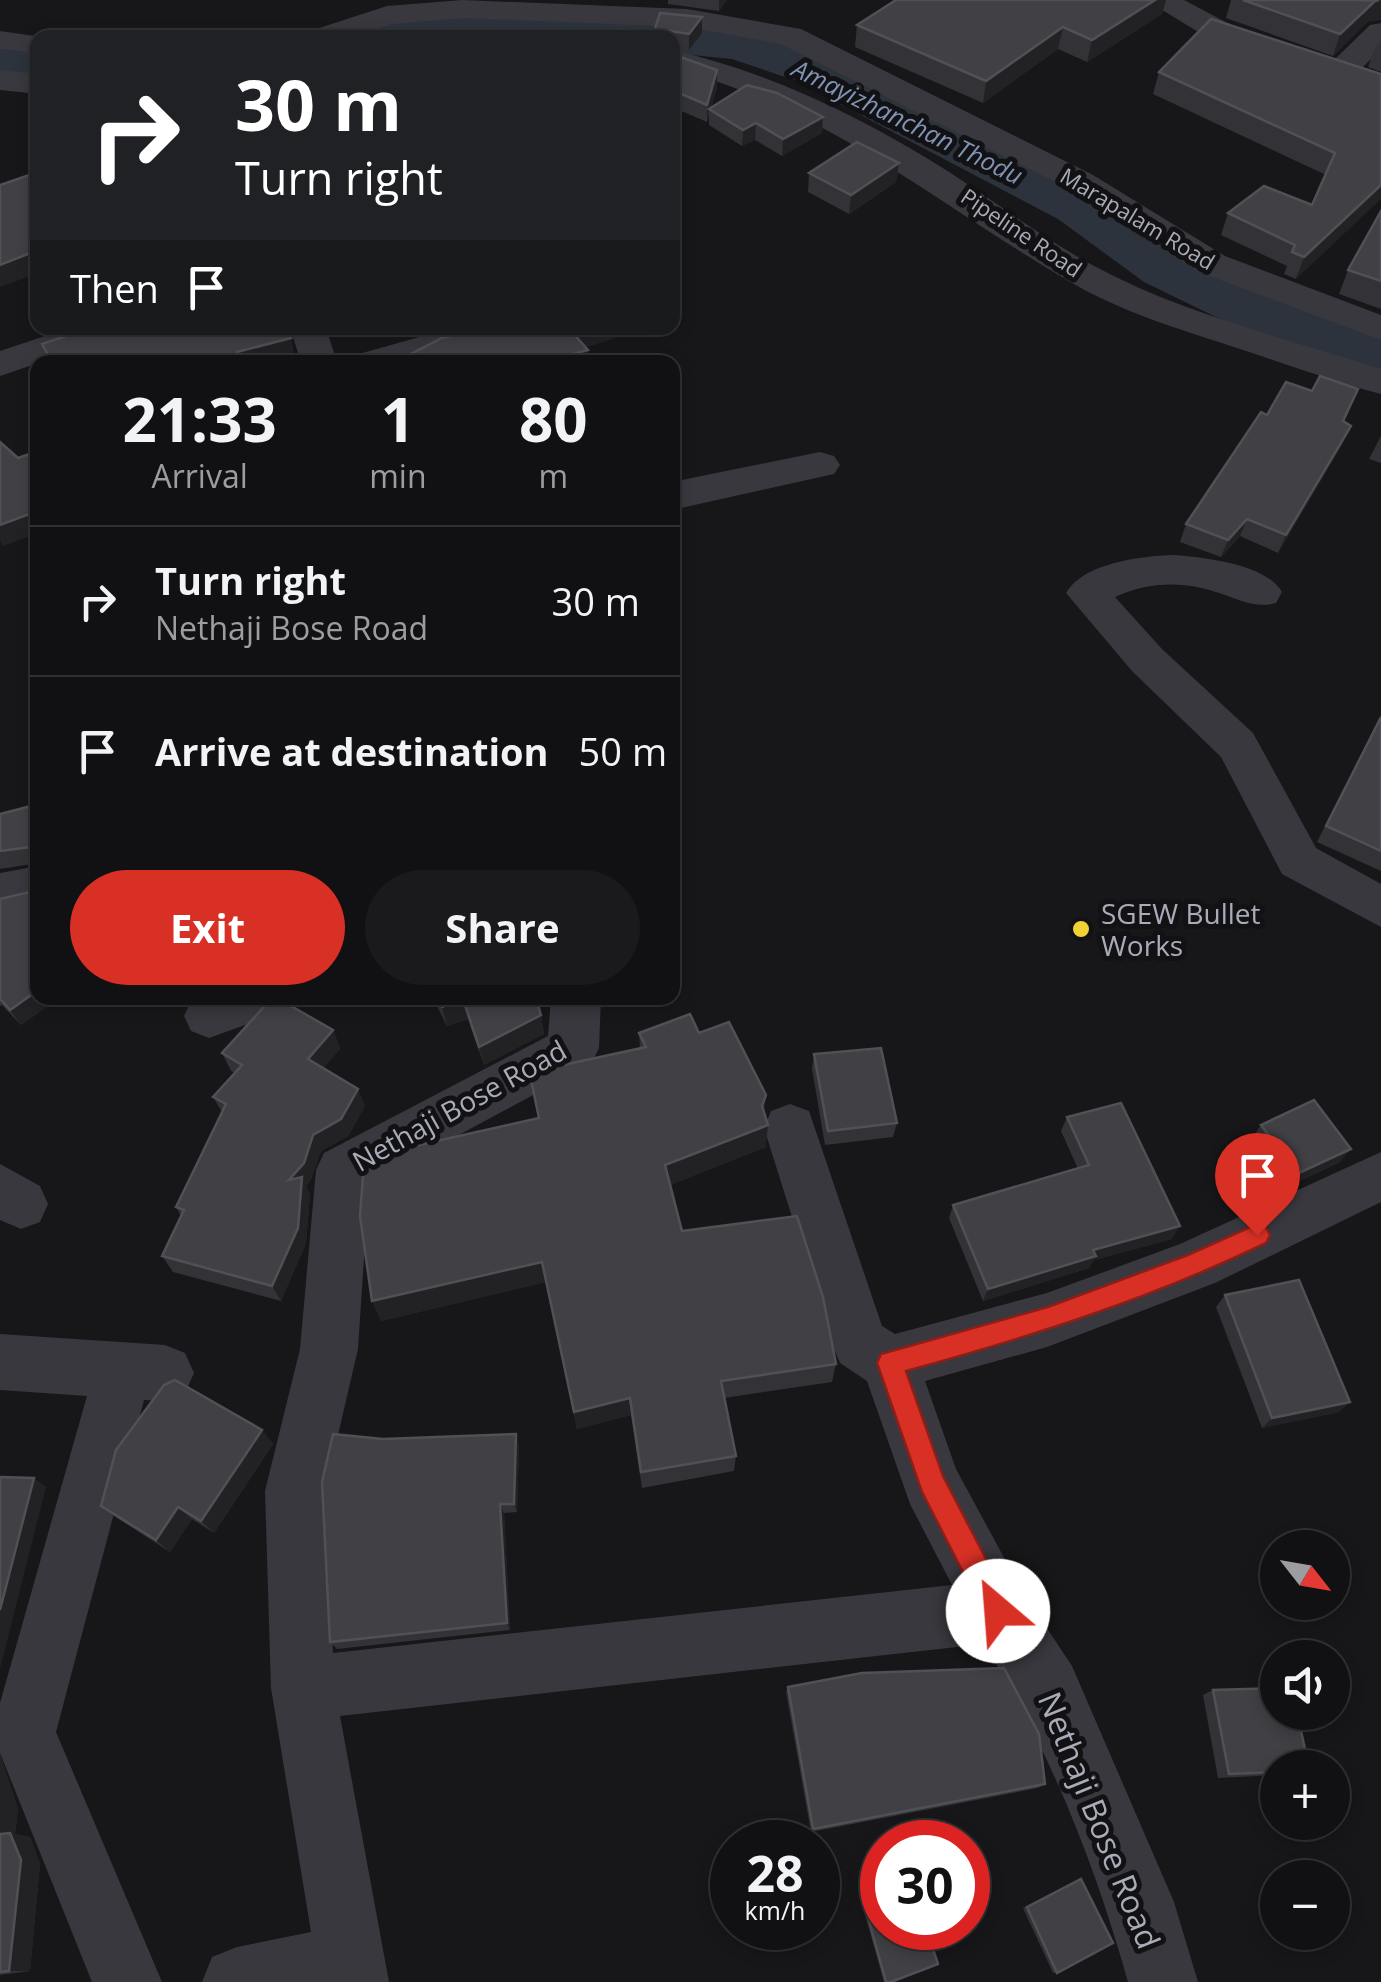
<!DOCTYPE html>
<meta charset="utf-8">
<style>
:root{--surface:#111113;--page:#1a1a1c;--text:#f1f3f6;--muted:#9c9da0;--line:#303133;--accent:#d93025}
body{margin:0;font-family:"Open Sans",sans-serif;background:var(--page);color:var(--text);height:100vh;display:flex;flex-direction:column;font-size:38px;white-space:nowrap}
*{box-sizing:border-box;margin:0}
p{font-size:32px;color:var(--muted)}
.icon{flex:none;width:55px;height:55px;fill:none;stroke:currentColor;stroke-width:2;stroke-linecap:round;stroke-linejoin:round}
.map{position:relative;flex:1;overflow:hidden}
.sheet{position:absolute;left:30px;top:355px;width:650px;height:650px;display:flex;flex-direction:column;background:var(--surface);border-radius:20px;box-shadow:0 5px 15px #0003,0 0 0 2px var(--line)}
.sheet>*{flex:none}
.guide{position:absolute;left:30px;top:30px;width:650px;height:305px;border-radius:20px;box-shadow:0 5px 15px #0003,0 0 0 2px var(--line);background:#202124;color:#fff;overflow:hidden}
.needle{width:65px;rotate:121deg}
.tools{position:absolute;left:1260px;top:1530px;display:grid;gap:20px}
.tools a{display:grid;place-items:center;width:90px;height:90px;border-radius:50%;background:var(--surface);box-shadow:0 5px 15px #0003,0 0 0 2px var(--line);font-size:50px}
.speed{position:absolute;left:710px;top:1820px;display:flex;gap:20px;font-size:50px;font-weight:700;text-align:center}
.speed>*{display:grid;place-content:center;width:130px;height:130px;border-radius:50%;background:var(--surface);box-shadow:0 5px 15px #0003,0 0 0 2px var(--line);line-height:1}
.speed small{font-size:25px;font-weight:400}
.speed .limit{border:15px solid #d22;background:#fff;color:#111}
.pin{position:absolute;display:grid;place-items:center;width:85px;height:85px;color:#fff;margin:-102px -42px;border-radius:50% 50% 50% 0;rotate:-45deg;box-shadow:0 0 10px #0007}
.pin .icon{rotate:45deg}
.me{position:absolute;width:110px;margin:-55px;rotate:333deg;stroke-linejoin:round;filter:drop-shadow(0 0 8px #0008)}
.turn{display:flex;align-items:center;gap:35px;height:210px;padding:0 40px;font-size:45px}
.turn .icon{width:130px;height:130px;stroke-width:2.5}
.turn b{display:block;font-size:70px;line-height:85px}
.then{display:flex;align-items:center;height:95px;padding:0 40px;background:#0003;gap:20px;font-size:38px}
.eta{display:flex;justify-content:space-evenly;align-items:center;height:170px;text-align:center}
.eta b{font-size:60px;font-weight:700;line-height:70px}
.primary-button{display:flex;gap:20px;margin-top:auto;padding:20px 40px}
.primary-button a{flex:1;height:115px;border-radius:60px;background:var(--accent);color:#fff;font-size:40px;font-weight:700;line-height:115px;text-align:center}
.primary-button a+a{background:var(--page);color:var(--text)}
ul{padding:0;list-style:none}
li{display:flex;align-items:center;gap:30px;height:150px;padding:0 40px;border-top:2px solid var(--line)}
li div{flex:1}
li b{display:block;font-size:38px}
li em{font-style:normal}
.map>svg:first-child{display:block}
.lines{fill:none;stroke-linecap:round;stroke-linejoin:round}
.river{fill:#2d333d;fill-rule:evenodd}
.minor{fill:#38383e;fill-rule:evenodd}
.wall{fill:#333337}
.shaded-wall{fill:#222225}
.building{fill:#404045;stroke:#505157;stroke-width:2.5}
.route{fill:#d93025;stroke:#8d1f18;stroke-width:2.5}
.poi-dot{fill:#f2d135;stroke:#121214;stroke-width:4}
.labels{text-anchor:middle;dominant-baseline:central;stroke-width:10;stroke-linejoin:round;paint-order:stroke}
.far-street-label{font-size:22px;fill:#a9abb8;stroke:#121214}
.far-water-label{font-size:25px;font-style:italic;fill:#8093b3;stroke:#121214}
.poi-label{font-size:28px;fill:#a9abb8;stroke:#121214;text-anchor:start}
.street-label{font-size:28px;fill:#a9abb8;stroke:#121214}
.near-street-label{font-size:32px;fill:#a9abb8;stroke:#121214}
</style>
<div class="map">
<svg width="1381" height="1982" viewBox="0 0 1381 1982">
<rect width="100%" height="100%" fill="#171719"/>
<g class="lines">
<!-- river -->
<g class="river">
<path d="M488,11L616,15L739,28L832,58L1100,195L1186,256L1299,308L1381,333V374L1255,336L1144,282L1058,219L794,80L732,59L672,53V38H370C391,7 454,13 488,11Z"/>
<path d="M0,46L38,51V83L0,78Z"/>
</g>
<!-- minor -->
<g class="minor">
<path d="M462,0L687,9L801,29L1093,175L1225,256L1381,315V340L1199,272L1069,189L781,44L687,27L464,18L391,24L352,38H306L310,31L387,6Z"/>
<path d="M1146,0H1184L1235,27L1334,60L1370,25L1381,23V49L1361,69L1381,75V96L1213,41Z"/>
<path d="M0,31L49,38H38V53L0,49Z"/>
<path d="M672,50C762,70 851,112 930,160C986,194 1038,236 1096,267C1184,314 1285,338 1381,369V394C1335,382 1289,365 1243,350C1183,330 1122,313 1067,280C939,205 820,103 672,69Z"/>
<path d="M0,70L38,74V94L0,90Z"/>
<path d="M69,328H123L118,336L0,376V351Z"/>
<path d="M290,328H326L337,362H301Z"/>
<path d="M451,328H509L504,336L413,362H353L359,354Z"/>
<path d="M820,452L834,456L840,465L834,474L672,510V482Z"/>
<path d="M1173,555C1203,557 1266,564 1282,592L1276,603C1253,609 1237,598 1216,592C1182,581 1148,582 1115,597L1162,649L1253,733L1316,848L1381,884V927L1282,874L1221,757L1132,671L1066,593C1083,563 1141,556 1173,555Z"/>
<path d="M38,866V905L0,913V873Z"/>
<path d="M200,998H285L278,1013L209,1038L191,1031L184,1016L191,1001Z"/>
<path d="M551,998H601L599,1048L591,1064L369,1183L358,1349L325,1491L333,1653L952,1585L910,1504L867,1381L840,1363L832,1344L764,1128L771,1111L790,1104L809,1111L882,1326L895,1334L1047,1293L1180,1244L1381,1152V1202L1215,1283L1047,1347L925,1381L956,1469L1021,1589L1072,1666L1174,1902L1198,1982H1128C1095,1864 1049,1748 984,1644L340,1716L389,1982H202L212,1957L237,1947L311,1932L271,1688L265,1491L300,1349L316,1170L324,1153L548,1036Z"/>
<path d="M0,1164L40,1186L48,1204L40,1222L21,1229L0,1220Z"/>
<path d="M0,1334L165,1345L185,1353L194,1373L185,1393L165,1401L144,1400L56,1732L162,1982H92L0,1753V1703L87,1396L0,1390Z"/>
</g>
</g>
<!-- wall -->
<g class="wall">
<path d="M668,0H727L719,11L668,4Z"/>
<path d="M896,0H1166L1162,14L1087,62L1058,49L983,103L855,47L857,25Z"/>
<path d="M1231,0H1381L1367,22L1333,56L1226,18Z"/>
<path d="M660,13L702,33L689,50L672,48V38H652Z"/>
<path d="M1381,40V72L1368,67L1376,45Z"/>
<path d="M672,54L717,87L711,108L823,117L822,133L782,156L755,140L742,146L709,125V114L707,122L672,107Z"/>
<path d="M1159,72L1381,74L1296,279L1284,274L1287,266L1221,235L1228,213L1312,205L1326,175L1153,94Z"/>
<path d="M899,163L896,182L849,214L808,192L809,173Z"/>
<path d="M1381,211V309L1339,294L1348,270Z"/>
<path d="M1267,415L1344,422L1343,443L1278,553L1240,536L1221,557L1180,542L1186,524Z"/>
<path d="M1381,436V463L1369,459Z"/>
<path d="M1381,716V871L1317,842Z"/>
<path d="M38,804L32,864L0,869V814Z"/>
<path d="M0,899L38,998H59L21,1025L2,1005L0,1006Z"/>
<path d="M433,998H536L541,1015L544,1034L484,1065L468,1019L447,1026Z"/>
<path d="M333,1030L340,1049L323,1068L365,1106L348,1136L321,1151L311,1179L306,1186L310,1194L306,1243L281,1301L173,1272L162,1256L181,1216L176,1207L222,1112L213,1097L235,1073L231,1071L222,1053Z"/>
<path d="M639,1033H699L764,1112L766,1147L670,1185L682,1231L836,1364L832,1382L724,1398L736,1456L734,1471L642,1488L631,1415L577,1429L546,1282L381,1321L372,1301L538,1118L530,1075L563,1065L640,1049Z"/>
<path d="M814,1054L897,1123L893,1137L825,1145L812,1069Z"/>
<path d="M1067,1117L1172,1239L1094,1260L1089,1268L983,1301L949,1218L953,1205L1078,1169L1061,1131Z"/>
<path d="M1261,1125L1340,1162L1287,1187L1252,1138Z"/>
<path d="M1225,1295L1350,1402L1339,1412L1262,1428L1216,1307Z"/>
<path d="M262,1430L273,1444L214,1533L192,1519L170,1552L117,1518L101,1506Z"/>
<path d="M383,1439L519,1444L517,1512L504,1513L510,1630L337,1649L330,1642Z"/>
<path d="M788,1687L1045,1784L1038,1788L811,1832L786,1692Z"/>
<path d="M1213,1690L1278,1768V1775L1218,1778L1203,1695Z"/>
<path d="M0,1754L18,1809L15,1834L30,1837L40,1864L30,1971L0,1975Z"/>
<path d="M1081,1879L1057,1973H1053L1023,1908Z"/>
<path d="M882,1889L891,1982H884L860,1897Z"/>
</g>
<!-- shaded-wall -->
<g class="shaded-wall">
<path d="M719,0H727L719,11Z"/>
<path d="M1155,0H1166L1162,14L1087,62L1092,40Z"/>
<path d="M1381,0V20L1367,22L1333,56L1340,34L1375,1Z"/>
<path d="M702,17V33L689,50V34Z"/>
<path d="M1063,27L1058,49L983,103L986,81Z"/>
<path d="M717,70V87L711,109H709L707,122V105Z"/>
<path d="M823,117L822,133L782,156L783,139Z"/>
<path d="M756,123L755,140L742,146L743,130Z"/>
<path d="M899,163L896,182L849,214L851,195Z"/>
<path d="M1381,185V199L1296,279L1304,257Z"/>
<path d="M38,250V273L0,287V265Z"/>
<path d="M589,328H622V336L574,351L573,333Z"/>
<path d="M291,338L295,357L276,362H238L237,352Z"/>
<path d="M588,350L589,362H541Z"/>
<path d="M1351,426L1343,443L1278,553L1286,535Z"/>
<path d="M38,511V533L3,546L0,540V525Z"/>
<path d="M1247,519L1240,536L1221,557L1228,540Z"/>
<path d="M30,892L38,905V921Z"/>
<path d="M38,990V998H59L21,1025L10,1010Z"/>
<path d="M463,999L468,1019L447,1026L442,1007Z"/>
<path d="M541,1015L544,1034L484,1065L479,1047Z"/>
<path d="M333,1030L340,1049L316,1077L308,1059Z"/>
<path d="M358,1089L365,1106L348,1136L321,1151L311,1179L306,1186L310,1194L306,1243L281,1301L272,1286L289,1180L313,1135Z"/>
<path d="M766,1095L764,1119L768,1125L766,1147L665,1187V1165L762,1106Z"/>
<path d="M1351,1149L1340,1162L1287,1187L1297,1174Z"/>
<path d="M1180,1226L1172,1239L1094,1260L1089,1268L983,1301L988,1289L1093,1250Z"/>
<path d="M542,1262L546,1282L381,1321L372,1301Z"/>
<path d="M630,1398L631,1415L577,1429L574,1412Z"/>
<path d="M1350,1402L1339,1412L1262,1428L1272,1418Z"/>
<path d="M262,1430L273,1444L214,1533L201,1521Z"/>
<path d="M516,1434L519,1444L517,1512L514,1504Z"/>
<path d="M34,1478L46,1487L0,1669V1610Z"/>
<path d="M500,1504L504,1513L510,1630L507,1623Z"/>
<path d="M178,1507L192,1519L170,1552L156,1540Z"/>
<path d="M0,1754L18,1809L15,1834L30,1837L40,1864L30,1971H9L0,1836Z"/>
</g>
<!-- building -->
<g class="building">
<path d="M896,0H1155L1092,40L1063,27L986,81L857,25Z"/>
<path d="M1243,0H1379L1375,1L1340,34Z"/>
<path d="M660,13L702,17L689,34L670,31L669,38H652Z"/>
<path d="M1211,19L1381,74V185L1304,257L1292,252L1295,245L1228,213L1264,186L1312,205L1335,153L1159,72Z"/>
<path d="M672,54L717,70L707,105L672,90Z"/>
<path d="M747,85L777,93L823,117L783,139L756,123L743,130L709,109Z"/>
<path d="M857,142L899,163L851,195L809,173Z"/>
<path d="M38,172V250L0,265V185Z"/>
<path d="M1381,211V281L1348,270Z"/>
<path d="M90,328H281L291,338L237,352L238,362H52L42,344Z"/>
<path d="M488,328H589L573,333L588,350L541,362H419L409,355L442,338Z"/>
<path d="M1320,376L1358,389L1343,421L1351,426L1286,535L1247,519L1228,540L1186,524L1261,412L1267,415L1286,382L1312,391Z"/>
<path d="M0,442L18,458L38,451V511L0,525Z"/>
<path d="M1381,717V851L1326,826Z"/>
<path d="M38,804V866L32,869L31,847L0,851V814Z"/>
<path d="M30,892L38,921V990L10,1010L0,999V899Z"/>
<path d="M272,998H277L333,1030L308,1059L358,1089L341,1119L313,1135L304,1163L289,1180L302,1177L298,1228L272,1286L162,1256L184,1210L176,1207L226,1104L213,1097L242,1065L222,1053Z"/>
<path d="M437,998H536L541,1015L479,1047L463,999L442,1007Z"/>
<path d="M690,1014L699,1033L729,1022L766,1095L762,1106L768,1125L665,1165L682,1231L797,1216L823,1297L836,1364L721,1381L736,1456L641,1472L630,1398L574,1412L542,1262L372,1301L360,1216L364,1163L383,1153L539,1118L530,1075L561,1059L563,1065L646,1047L639,1033Z"/>
<path d="M881,1048L897,1123L828,1131L814,1054Z"/>
<path d="M1314,1100L1351,1149L1297,1174L1261,1125Z"/>
<path d="M1121,1103L1180,1226L1093,1250L1096,1256L988,1289L953,1205L1089,1165L1067,1117Z"/>
<path d="M1299,1280L1350,1402L1272,1418L1225,1295Z"/>
<path d="M175,1380L262,1430L201,1521L178,1507L156,1540L101,1506L116,1450L164,1385Z"/>
<path d="M333,1434L383,1439L516,1434L514,1504H500L507,1623L330,1642L322,1482Z"/>
<path d="M0,1477L34,1478L0,1610Z"/>
<path d="M1004,1668L1039,1734L1045,1784L813,1829L788,1687L862,1673Z"/>
<path d="M1278,1688V1712H1297L1309,1768H1278V1772L1229,1774L1213,1690Z"/>
<path d="M10,1833L21,1860L9,1971L0,1972V1834Z"/>
<path d="M1081,1879L1113,1943L1057,1973L1027,1907Z"/>
<path d="M882,1889V1928H926L938,1964L891,1982H886L862,1896Z"/>
</g>
<!-- route -->
<path class="route" d="M1257,1224L1266,1227L1270,1235L1266,1243C1150,1299 1030,1337 906,1371L943,1476L1013,1611L1009,1621L998,1625L988,1621L922,1492L877,1363L881,1354L1048,1307L1188,1255Z"/>
<!-- markers -->
<circle class="poi-dot" cx="1081" cy="929" r="10"/>
<g class="labels">
<!-- far-street labels -->
<g class="far-street-label">
<text transform="translate(1138 218) rotate(31)">Marapalam Road</text>
<text transform="translate(1022 232) rotate(34)">Pipeline Road</text>
</g>
<!-- far-water labels -->
<g class="far-water-label">
<text transform="translate(908 121) rotate(26)">Amayizhanchan Thodu</text>
</g>
<!-- poi labels -->
<g class="poi-label">
<text x="1101" y="913">SGEW Bullet<tspan x="1101" dy="32">Works</tspan></text>
</g>
<!-- street labels -->
<g class="street-label">
<text transform="translate(459 1105) rotate(-29)">Nethaji Bose Road</text>
</g>
<!-- near-street labels -->
<g class="near-street-label">
<text transform="translate(1100 1820) rotate(68)">Nethaji Bose Road</text>
</g>
</g>
</svg>
<div class="tools">
<a><svg class="needle" viewBox="-14 -14 28 28"><path d="M0-13l5 13h-10z" fill="#e53935"/><path d="M0 13l5-13h-10z" fill="#9c9da0"/></svg></a>
<a><svg class="icon" aria-label="sound" viewBox="0 0 24 24"><path d="M4 9h4l5-4v14l-5-4H4zM17 9q2 3 0 6"/></svg></a>
<a>+</a>
<a>−</a>
</div>
<div class="speed"><div>28<small>km/h</small></div><div class="limit">30</div></div>
<div class="pin" style="left:1257px;top:1235px;background:#d93025"><svg class="icon" aria-label="arrive" viewBox="0 0 24 24"><path d="M6 21V4h12l-3 4 3 4H6"/></svg></div>
<svg class="me" style="left:998px;top:1611px" viewBox="-20 -20 40 40"><circle r="19" fill="#fff"/><path d="M0-13L10 11 0 6-10 11z" fill="#d93025"/></svg>
<div class="guide">
<div class="turn"><svg class="icon" aria-label="right" viewBox="0 0 24 24"><path d="M7 20v-9h11M14 6l5 5-5 5"/></svg><div><b>30 m</b>Turn right</div></div>
<div class="then">Then<svg class="icon" aria-label="arrive" viewBox="0 0 24 24"><path d="M6 21V4h12l-3 4 3 4H6"/></svg></div>
</div>
<section class="sheet">
<div class="eta">
<div><b>21:33</b><p>Arrival</p></div>
<div><b>1</b><p>min</p></div>
<div><b>80</b><p>m</p></div>
</div>
<ul>
<li><svg class="icon" aria-label="right" viewBox="0 0 24 24"><path d="M7 20v-9h11M14 6l5 5-5 5"/></svg><div><b>Turn right</b><p>Nethaji Bose Road</p></div><em>30 m</em></li>
<li><svg class="icon" aria-label="arrive" viewBox="0 0 24 24"><path d="M6 21V4h12l-3 4 3 4H6"/></svg><div><b>Arrive at destination</b></div><em>50 m</em></li>
</ul>
<div class="primary-button"><a>Exit</a><a>Share</a></div>
</section>
</div>
